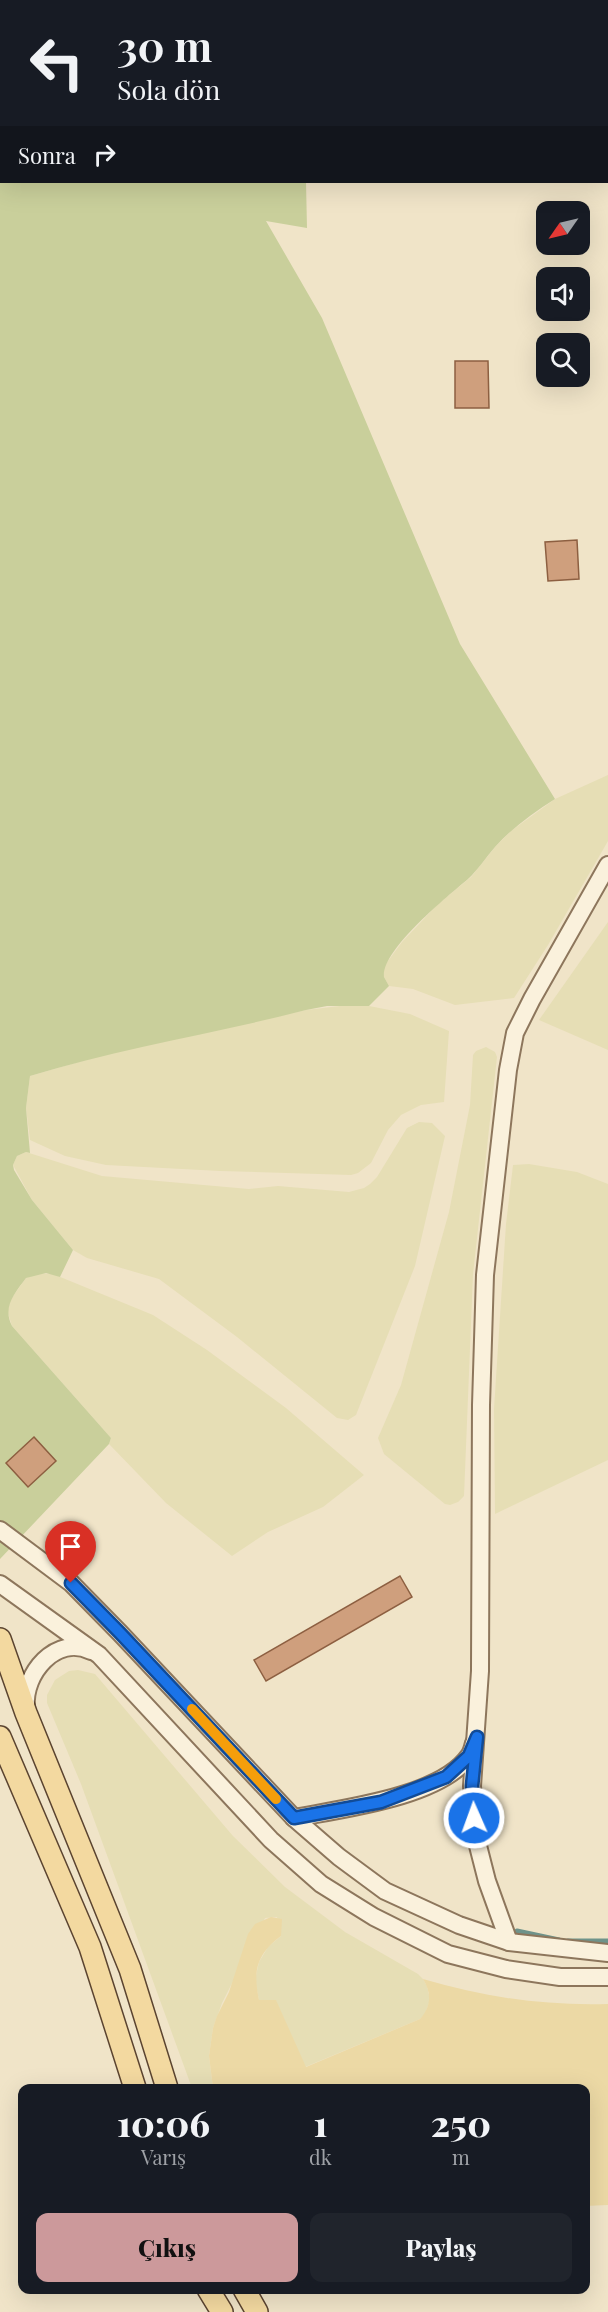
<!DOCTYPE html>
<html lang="tr">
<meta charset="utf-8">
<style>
:root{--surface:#171b24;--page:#20242c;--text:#f1f3f6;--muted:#9ea1a6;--accent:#cc999b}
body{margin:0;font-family:"Playfair Display",serif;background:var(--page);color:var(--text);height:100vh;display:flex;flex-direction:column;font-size:22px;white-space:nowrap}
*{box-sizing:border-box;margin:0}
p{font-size:20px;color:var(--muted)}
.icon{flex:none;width:33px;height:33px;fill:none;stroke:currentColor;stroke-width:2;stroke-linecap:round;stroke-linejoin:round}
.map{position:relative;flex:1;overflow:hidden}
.side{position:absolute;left:18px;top:2084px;width:572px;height:210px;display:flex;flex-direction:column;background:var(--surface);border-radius:12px;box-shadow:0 6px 24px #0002}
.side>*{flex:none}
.hud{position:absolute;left:0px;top:0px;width:609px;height:183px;box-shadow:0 6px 24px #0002;background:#171b24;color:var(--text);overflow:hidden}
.needle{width:39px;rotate:236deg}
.controls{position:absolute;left:536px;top:201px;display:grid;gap:12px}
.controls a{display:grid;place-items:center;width:54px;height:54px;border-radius:12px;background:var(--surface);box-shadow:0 6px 24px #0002;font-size:30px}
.pin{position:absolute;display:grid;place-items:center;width:51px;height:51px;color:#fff;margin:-62px -26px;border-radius:50% 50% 50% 0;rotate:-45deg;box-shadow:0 0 6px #0007}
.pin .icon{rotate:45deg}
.me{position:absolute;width:66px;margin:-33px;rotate:358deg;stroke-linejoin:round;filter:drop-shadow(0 0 4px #0008)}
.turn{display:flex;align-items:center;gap:21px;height:126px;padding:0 18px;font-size:27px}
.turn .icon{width:78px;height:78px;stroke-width:2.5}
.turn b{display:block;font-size:42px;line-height:51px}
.then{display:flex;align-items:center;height:57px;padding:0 18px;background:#0003;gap:12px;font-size:22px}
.eta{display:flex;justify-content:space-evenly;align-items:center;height:102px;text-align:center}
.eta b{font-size:36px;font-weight:800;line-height:42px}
.action{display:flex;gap:12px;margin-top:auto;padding:12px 18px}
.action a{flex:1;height:69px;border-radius:12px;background:var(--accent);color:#111;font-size:24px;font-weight:800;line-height:69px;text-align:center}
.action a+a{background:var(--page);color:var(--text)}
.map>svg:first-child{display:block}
.farmland{fill:#e6deb5}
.green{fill:#c9cf9b}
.sand{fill:#ecd9a5}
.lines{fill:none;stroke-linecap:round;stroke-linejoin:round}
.stream{stroke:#6f938a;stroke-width:5}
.building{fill:#cf9f7d;stroke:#8d5f41;stroke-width:1.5}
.minor-casing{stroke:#8d765c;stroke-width:20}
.major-casing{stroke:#5b4430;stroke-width:24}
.minor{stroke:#faf1dc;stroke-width:16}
.major{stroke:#f3d9a0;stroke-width:21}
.route-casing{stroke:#114b97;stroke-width:15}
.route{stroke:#1a73e8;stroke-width:10}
.slow{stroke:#f59e0b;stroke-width:10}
</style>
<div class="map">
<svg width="608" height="2312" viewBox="0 0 608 2312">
<rect width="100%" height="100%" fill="#f0e4c8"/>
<!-- farmland -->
<g class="farmland">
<path d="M608,775V841L548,945L514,998L455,1005L413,989L389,986L384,977L383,971L385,965L402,942L437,905L471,877L496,846L511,831L555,799Z"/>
<path d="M608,922V1050L539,1020Z"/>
<path d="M348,1005L369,1006L410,1014L449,1031L444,1102L421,1105L401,1115L388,1130L371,1163L358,1173L351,1175L220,1171L106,1165L65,1156L30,1140L26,1108L30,1076L110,1053L306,1010Z"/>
<path d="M486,1047L495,1052L497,1057L473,1274L464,1496L458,1502L450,1505L445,1504L384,1454L378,1438L401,1385L449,1212L470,1105L473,1055L476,1051Z"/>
<path d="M419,1122L432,1123L445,1136L415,1266L356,1415L348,1420L337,1418L237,1337L159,1279L87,1258L73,1250L32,1200L13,1165L17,1156L26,1152L102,1176L249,1189L278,1186L349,1192L364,1188L370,1184L377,1177L407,1128Z"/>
<path d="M529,1164L577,1172L608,1184V1460L495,1514L494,1409L506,1224L513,1165Z"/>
<path d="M38,1273L53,1274L153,1315L207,1350L286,1408L364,1475L323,1507L268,1532L232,1556L166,1503L109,1444L111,1438L12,1326L7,1310L11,1299L26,1278Z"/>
<path d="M78,1670L95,1674L233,1836L285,1887L345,1932L418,1974L423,1979L427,1986L430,2000L425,2014L420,2019L305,2067L276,2001L259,2000L255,1980L259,1962L268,1947L281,1936L277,1917L265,1918L222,2003L213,2028L209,2056L213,2088H192L81,1784L47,1703V1695L55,1680L69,1671Z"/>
</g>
<!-- green -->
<path class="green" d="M0,0H299L2,2V182H306L307,228L266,221L322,318L460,644L555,799C533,813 512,828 495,847C486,857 478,870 468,879C448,896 381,950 384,977L389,986L369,1006H327L306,1010C214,1034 120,1048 30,1076L26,1108L30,1153L26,1152L17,1156L13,1165L14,1170L32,1200L73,1250L60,1277L46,1273L26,1278C15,1293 2,1307 12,1326L111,1438L109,1444L0,1559Z"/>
<!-- sand -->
<path class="sand" d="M271,1917L282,1919L281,1936C256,1955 253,1971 259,2000H276L306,2067L420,2019C431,2007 432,1993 423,1979C484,1997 544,2006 608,2004V2205L585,2206V2088H213L209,2056L213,2028L217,2016L229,1992L248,1934L255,1924Z"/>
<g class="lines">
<!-- stream -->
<g class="stream">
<path d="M517,1931L559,1940"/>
<path d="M568,1941H608"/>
</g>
</g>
<!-- building -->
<g class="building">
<path d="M455,361H488L489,408H455Z"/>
<path d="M577,540L579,579L548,581L545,542Z"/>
<path d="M34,1437L56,1461L28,1487L6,1463Z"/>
<path d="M400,1576L412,1597L266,1681L254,1660Z"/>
</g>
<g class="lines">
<defs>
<g id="minor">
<path d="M396,0L402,2"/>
<path d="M0,91H2"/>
<path d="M0,1530L71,1583L120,1633L294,1818L339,1857L385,1891L459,1925L509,1942L608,1953"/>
<path d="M0,1584L99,1655L271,1840L321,1884L374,1917L448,1954L506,1969L560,1977H608"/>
<path d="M26,1707C23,1674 56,1634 91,1651"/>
<path d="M294,1818C341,1809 441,1797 469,1756C472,1752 473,1747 474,1743"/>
<path d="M509,1942L487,1881L475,1834L472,1786L480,1671L481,1405L485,1275L508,1070L515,1033L532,999L608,865"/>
</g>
<g id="major">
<path d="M0,1639L26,1713L130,1969L167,2088"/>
<path d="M0,1737L90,1947L135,2088"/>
<path d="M208,2289L222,2312"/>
<path d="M244,2289L257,2312"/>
</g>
</defs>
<!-- minor casing -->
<use href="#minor" class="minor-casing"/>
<!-- major casing -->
<use href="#major" class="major-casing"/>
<!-- minor -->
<use href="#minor" class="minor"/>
<!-- major -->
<use href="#major" class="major"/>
</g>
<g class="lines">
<defs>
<path id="route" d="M71,1583L120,1633L294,1818L381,1802L446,1777L469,1756L477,1737L472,1786L474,1818"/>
</defs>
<!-- route casing -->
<use href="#route" class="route-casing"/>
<!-- route -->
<use href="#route" class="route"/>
<!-- slow -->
<path class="slow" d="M192,1709L276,1799"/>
</g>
</svg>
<div class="controls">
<a><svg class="needle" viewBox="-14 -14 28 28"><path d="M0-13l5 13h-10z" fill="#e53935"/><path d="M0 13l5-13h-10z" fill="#9ea1a6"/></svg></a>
<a><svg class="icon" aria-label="sound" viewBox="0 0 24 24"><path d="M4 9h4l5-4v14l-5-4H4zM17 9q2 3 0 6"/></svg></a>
<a><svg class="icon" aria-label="search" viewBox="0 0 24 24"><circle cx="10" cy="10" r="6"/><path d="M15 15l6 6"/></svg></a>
</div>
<div class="pin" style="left:71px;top:1583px;background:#d93025"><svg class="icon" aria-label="arrive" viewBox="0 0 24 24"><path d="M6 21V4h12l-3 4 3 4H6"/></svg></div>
<svg class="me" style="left:474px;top:1818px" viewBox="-20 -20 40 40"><circle r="17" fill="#1a73e8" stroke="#fff" stroke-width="3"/><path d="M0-11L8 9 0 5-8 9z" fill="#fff"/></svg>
<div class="hud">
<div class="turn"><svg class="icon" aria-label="left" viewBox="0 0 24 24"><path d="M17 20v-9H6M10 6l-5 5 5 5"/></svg><div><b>30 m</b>Sola dön</div></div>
<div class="then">Sonra<svg class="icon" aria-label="right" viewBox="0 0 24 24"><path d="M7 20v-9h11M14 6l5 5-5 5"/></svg></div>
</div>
<section class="side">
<div class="eta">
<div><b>10:06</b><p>Varış</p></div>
<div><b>1</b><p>dk</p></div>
<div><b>250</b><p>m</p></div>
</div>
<div class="action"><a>Çıkış</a><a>Paylaş</a></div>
</section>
</div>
